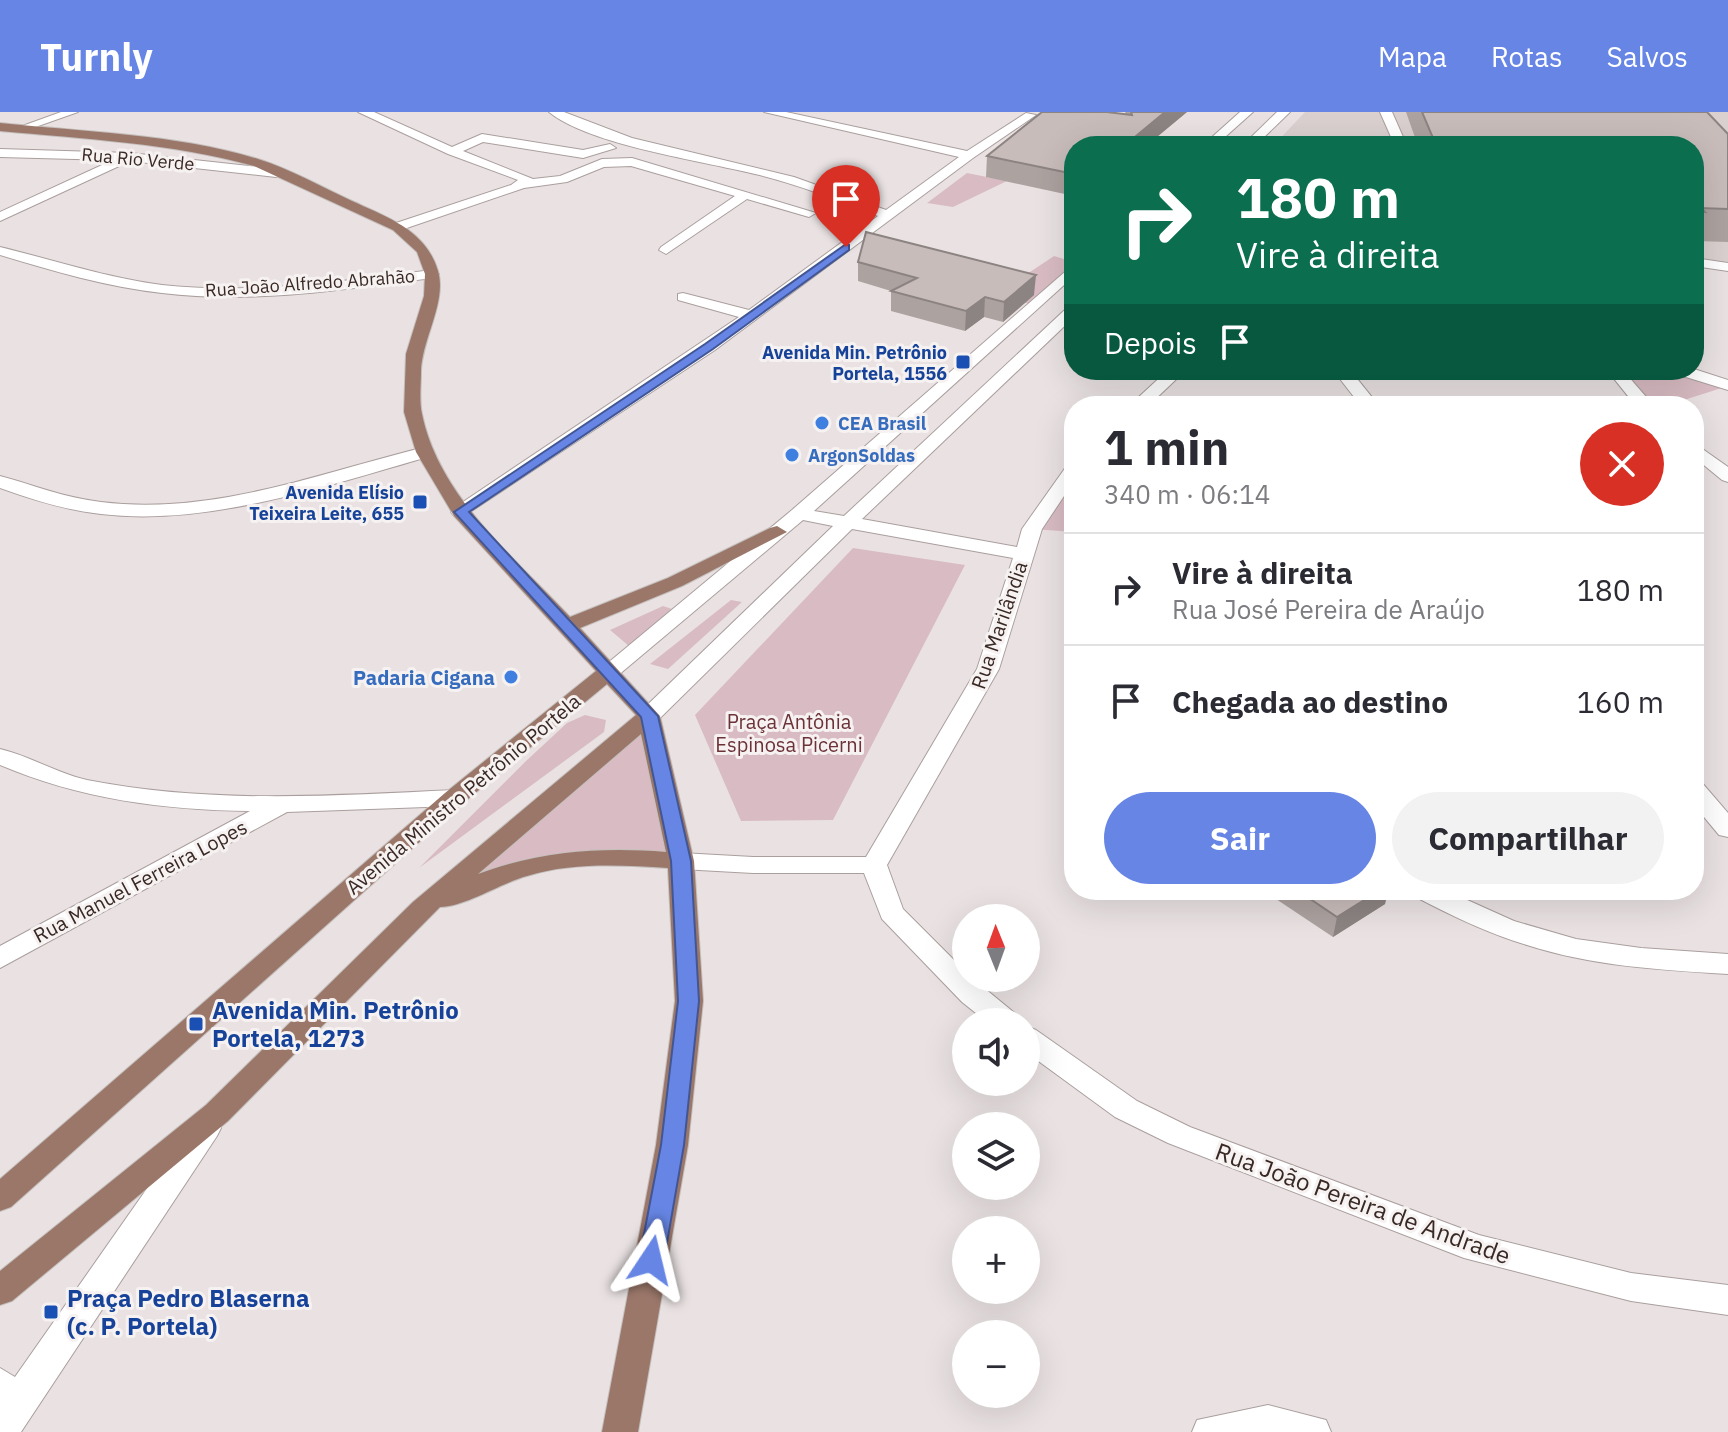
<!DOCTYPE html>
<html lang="pt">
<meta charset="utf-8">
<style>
:root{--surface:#fff;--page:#f2f2f3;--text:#2b2b33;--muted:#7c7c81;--line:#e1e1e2;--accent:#6685e4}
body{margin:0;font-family:"IBM Plex Sans",sans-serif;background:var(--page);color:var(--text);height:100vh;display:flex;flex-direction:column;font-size:30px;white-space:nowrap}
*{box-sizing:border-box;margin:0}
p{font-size:26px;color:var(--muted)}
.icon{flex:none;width:44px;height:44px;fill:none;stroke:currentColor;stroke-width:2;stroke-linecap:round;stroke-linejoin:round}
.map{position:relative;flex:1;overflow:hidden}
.details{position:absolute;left:1064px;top:284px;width:640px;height:504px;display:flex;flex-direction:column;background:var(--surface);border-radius:32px;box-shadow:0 8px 32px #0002}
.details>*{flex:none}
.banner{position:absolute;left:1064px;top:24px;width:640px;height:244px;border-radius:32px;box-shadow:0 8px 32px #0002;background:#0b6e4f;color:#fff;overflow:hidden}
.needle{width:52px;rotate:359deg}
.controls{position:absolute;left:952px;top:792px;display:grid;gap:16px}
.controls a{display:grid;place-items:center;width:88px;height:88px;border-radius:50%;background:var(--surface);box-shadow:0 8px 32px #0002;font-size:40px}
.pin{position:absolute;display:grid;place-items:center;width:68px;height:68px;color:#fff;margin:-82px -34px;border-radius:50% 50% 50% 0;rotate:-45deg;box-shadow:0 0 8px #0007}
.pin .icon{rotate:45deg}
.me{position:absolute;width:88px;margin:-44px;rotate:10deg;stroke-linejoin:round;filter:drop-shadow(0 0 6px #0008)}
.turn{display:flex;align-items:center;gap:28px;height:168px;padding:0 40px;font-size:36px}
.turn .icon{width:104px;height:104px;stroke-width:2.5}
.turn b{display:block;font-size:56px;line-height:68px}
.then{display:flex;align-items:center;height:76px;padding:0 40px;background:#0003;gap:16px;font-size:30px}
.round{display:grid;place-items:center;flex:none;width:84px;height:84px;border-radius:42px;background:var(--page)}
.head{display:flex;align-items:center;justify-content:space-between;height:136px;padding:0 40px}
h1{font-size:48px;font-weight:800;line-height:60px}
.action{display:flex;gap:16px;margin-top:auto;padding:16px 40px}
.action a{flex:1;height:92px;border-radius:48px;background:var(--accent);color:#fff;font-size:32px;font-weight:800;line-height:92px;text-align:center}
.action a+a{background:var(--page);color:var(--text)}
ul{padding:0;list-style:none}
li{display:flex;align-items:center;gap:24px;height:112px;padding:0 40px;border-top:2px solid var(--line)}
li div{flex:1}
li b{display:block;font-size:30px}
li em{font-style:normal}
header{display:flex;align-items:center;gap:48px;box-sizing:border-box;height:112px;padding:0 40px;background:var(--accent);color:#fff}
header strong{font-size:38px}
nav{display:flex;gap:44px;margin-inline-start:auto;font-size:28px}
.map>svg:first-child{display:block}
.built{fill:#dad0d0}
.green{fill:#d9bcc3}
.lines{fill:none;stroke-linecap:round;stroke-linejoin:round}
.minor-casing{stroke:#aa9f9e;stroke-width:2}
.major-casing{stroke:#c4bfbd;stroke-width:2}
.path{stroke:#ab8c85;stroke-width:3;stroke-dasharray:2 3;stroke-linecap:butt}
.minor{fill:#fff;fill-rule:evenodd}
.major{fill:#9b776a;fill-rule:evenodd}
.wall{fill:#aca2a0}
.shaded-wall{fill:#8c8482}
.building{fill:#c8bcba;stroke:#8c8482;stroke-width:2}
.route{fill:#6685e4;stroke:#425694;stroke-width:2}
.transit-dot{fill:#1a4fb4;stroke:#f7f2f2;stroke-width:3}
.shop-dot{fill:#3f7fe0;stroke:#f7f2f2;stroke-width:3}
.labels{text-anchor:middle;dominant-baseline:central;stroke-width:6;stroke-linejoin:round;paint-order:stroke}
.far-street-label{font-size:18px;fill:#392924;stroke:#f7f2f2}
.far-transit-label{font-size:18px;font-weight:bold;fill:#164399;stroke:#f7f2f2;text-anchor:end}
.far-shop-label{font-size:18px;font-weight:bold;fill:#366cbe;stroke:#f7f2f2;text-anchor:start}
.street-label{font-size:20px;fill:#392924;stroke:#f7f2f2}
.shop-label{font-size:20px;font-weight:bold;fill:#366cbe;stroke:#f7f2f2;text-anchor:end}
.park-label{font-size:20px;fill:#6c3238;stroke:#f7f2f2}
.near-transit-label{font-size:24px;font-weight:bold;fill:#164399;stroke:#f7f2f2;text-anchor:start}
.near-street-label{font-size:24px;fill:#392924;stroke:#f7f2f2}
</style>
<header>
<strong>Turnly</strong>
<nav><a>Mapa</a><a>Rotas</a><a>Salvos</a></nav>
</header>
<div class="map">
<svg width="1728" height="1320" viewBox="0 0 1728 1320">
<rect width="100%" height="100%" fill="#eae2e2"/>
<!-- built -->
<path class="built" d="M1305,0H1728V156L1694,150V34H1273Z"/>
<!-- green -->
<g class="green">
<path d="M967,61L1007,69L953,95L927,91Z"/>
<path d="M1054,144L1074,150V156L1035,193L994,184Z"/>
<path d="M1630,258H1673L1728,274L1665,294H1649L1626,271L1627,259Z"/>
<path d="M1074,360V420L1032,417Z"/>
<path d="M853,436L965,453L833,708L741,709L695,603Z"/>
<path d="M731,488L742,490L668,557L650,552Z"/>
<path d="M663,494L672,497L629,534L610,518Z"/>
<path d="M585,603L606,608L604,620L419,756L526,649L567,611Z"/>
<path d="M649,604L681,749L569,747L422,796Z"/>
</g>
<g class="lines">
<defs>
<g id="minor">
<path d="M61,0H78L24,19L14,17Z"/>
<path d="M358,0H374L452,35L482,22L583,38L610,32L616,36L583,46L483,30L463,39L533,67L560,64L602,47L632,46L816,101L809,105L747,87L666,142L659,138L661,135L735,84L631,54L604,55L567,70L524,76L398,119L393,118V112L511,73L518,68L448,42Z"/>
<path d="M549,0H564L632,26L794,65L886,98L959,45L764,0H786L967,39L1026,1L1036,3L973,46L715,238L461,406L454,404L451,400L454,396L739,205L678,188V182L683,181L749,198L878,104C838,88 797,72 755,62C703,49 589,33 549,0Z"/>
<path d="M1240,0H1253L1215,34H1202Z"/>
<path d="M1277,0H1290L1255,34H1242Z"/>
<path d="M1380,0H1392L1407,34H1395Z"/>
<path d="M0,37L130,41L276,57L282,61L276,65L130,49L0,109V100L113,48L0,45Z"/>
<path d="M0,135C54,148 107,166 162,173C252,183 343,169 432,158L439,162L432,166C343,178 252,192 162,181C107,175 53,159 0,143Z"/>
<path d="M1694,146L1728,151V159L1694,154Z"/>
<path d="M1074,152V164L814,399L844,404L1069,194L1074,192V205L862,407L1017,435L1022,417L1068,352L1074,351V369L1042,417L999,557L887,753L903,797L966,860V866H972L1017,903L1021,910H987L962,890L882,807L864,761H753L681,757L672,755L668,749L672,743L681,741L753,745H866L977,557L1013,446L852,417L657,609H641L638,604L641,599L833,414L803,408L616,565H600L597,560L792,398Z"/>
<path d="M1694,257L1728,268V278L1673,261L1671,258Z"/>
<path d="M1168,258H1186L1148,294H1129Z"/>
<path d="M1333,258H1350L1379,294H1361Z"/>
<path d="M1614,258H1630L1627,263L1654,294H1636L1611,263Z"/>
<path d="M1694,331L1728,355V370L1722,368L1694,345Z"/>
<path d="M425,335L431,336L434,340L431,344C329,373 208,415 101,402C65,398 33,388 0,376V364C34,373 65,386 101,390C211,404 320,361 425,335Z"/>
<path d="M0,637C30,644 56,661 87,668C208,692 331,684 454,678L463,681L466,686L463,691L454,694L287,700L0,856V834L250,699C163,698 80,687 0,653Z"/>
<path d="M1694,670L1703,672L1728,701V725L1719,723L1694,693Z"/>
<path d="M1410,778H1445L1514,809L1576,827L1641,836L1728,842V862C1660,858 1592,854 1527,833C1487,821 1450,803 1414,784Z"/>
<path d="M1026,914L1036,918L1137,989L1190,1015L1479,1123L1631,1161L1728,1173V1203L1631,1189L1464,1146L1168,1031L1115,1005L1026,940Z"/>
<path d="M206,1004L217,1008L221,1016L217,1024L21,1320H0V1256L15,1265L195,1008Z"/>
<path d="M1268,1293L1326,1308L1331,1320H1192L1197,1308Z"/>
</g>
<path id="major" d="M0,11C85,20 176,22 258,47C290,57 322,75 352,89C387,105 426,118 438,159C447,190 422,227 421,259C421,273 419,289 422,302C439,385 515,446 570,505L668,466L770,416L777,414L787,420L682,474L580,516L660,604L694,749L703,889L688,1033L638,1320H602L656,1033L675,889L668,756C622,753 572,750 527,764C501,771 465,795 440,795L228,1009L12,1189L0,1193V1159L206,993L413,790L636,603L607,572L463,691L11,1095L0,1099V1067L445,681L596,559L454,404L416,340L404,300L406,242L424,184L425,162L417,140L393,118L254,54C172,31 84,27 0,19ZM641,622L666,740C601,735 540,739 478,762Z"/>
</defs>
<!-- minor casing -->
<use href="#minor" class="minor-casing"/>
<!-- major casing -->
<use href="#major" class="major-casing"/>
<!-- path -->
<path class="path" d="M1161,34H1172"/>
<!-- minor -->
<use href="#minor" class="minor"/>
<!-- major -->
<use href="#major" class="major"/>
</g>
<!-- wall -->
<g class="wall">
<path d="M1125,0H1187L1146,34H1074V84L986,65L987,44L1126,2Z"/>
<path d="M1406,0H1707L1728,22V130L1696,129L1695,133H1694V34H1418Z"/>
<path d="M858,150L1034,183L1003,210L984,205L965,219L891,199V179L858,169Z"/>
<path d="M1278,778H1388L1385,792L1333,825L1276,787Z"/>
</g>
<!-- shaded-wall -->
<g class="shaded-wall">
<path d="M1165,0H1187L1146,34H1124Z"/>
<path d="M1036,163L1034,183L1003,210L1004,190Z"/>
<path d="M985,185L984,205L965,219L966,199Z"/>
<path d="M1380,778H1388L1385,792L1333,825L1337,805Z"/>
</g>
<!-- building -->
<g class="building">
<path d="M1042,0H1107L1132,3L1131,0H1165L1124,34H1074V62L987,44Z"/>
<path d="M1422,0H1707L1728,22V97L1701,96L1705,100L1694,99V34H1583L1433,26Z"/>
<path d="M866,120L1036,163L1004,190L985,185L966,199L891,179L917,166L858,150Z"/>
<path d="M1297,778H1380L1337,805Z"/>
</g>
<!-- route -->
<path class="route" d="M846,132L849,133V138L713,237L469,400L658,604L691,749L699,889L684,1033L664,1148L660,1155L651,1159L642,1155L639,1148L661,1033L678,889L671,749L641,605L454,400L705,232Z"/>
<!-- markers -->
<g class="transit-dot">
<rect x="955" y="242" width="16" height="16" rx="4"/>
<rect x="412" y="382" width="16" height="16" rx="4"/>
<rect x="188" y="904" width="16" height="16" rx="4"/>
<rect x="43" y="1192" width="16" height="16" rx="4"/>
</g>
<g class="shop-dot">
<circle cx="822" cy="311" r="8"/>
<circle cx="792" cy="343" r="8"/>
<circle cx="511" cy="565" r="8"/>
</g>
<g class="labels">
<!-- far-street labels -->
<g class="far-street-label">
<text transform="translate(138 47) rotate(5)">Rua Rio Verde</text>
<text transform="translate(310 171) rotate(-4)">Rua João Alfredo Abrahão</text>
</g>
<!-- far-transit labels -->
<g class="far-transit-label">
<text x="947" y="240">Avenida Min. Petrônio<tspan x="947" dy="21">Portela, 1556</tspan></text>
<text x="404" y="380">Avenida Elísio<tspan x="404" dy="21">Teixeira Leite, 655</tspan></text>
</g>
<!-- far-shop labels -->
<g class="far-shop-label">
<text x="838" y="311">CEA Brasil</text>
<text x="808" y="343">ArgonSoldas</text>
</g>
<!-- street labels -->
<g class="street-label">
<text transform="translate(999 513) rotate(-71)">Rua Marilândia</text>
<text transform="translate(463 682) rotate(-40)">Avenida Ministro Petrônio Portela</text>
<text transform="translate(140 769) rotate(-28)">Rua Manuel Ferreira Lopes</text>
</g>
<!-- shop labels -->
<g class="shop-label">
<text x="495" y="565">Padaria Cigana</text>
</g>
<!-- park labels -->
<g class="park-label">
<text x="789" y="609">Praça Antônia<tspan x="789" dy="23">Espinosa Picerni</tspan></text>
</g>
<!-- near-transit labels -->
<g class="near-transit-label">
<text x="212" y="898">Avenida Min. Petrônio<tspan x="212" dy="28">Portela, 1273</tspan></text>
<text x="67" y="1186">Praça Pedro Blaserna<tspan x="67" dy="28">(c. P. Portela)</tspan></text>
</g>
<!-- near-street labels -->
<g class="near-street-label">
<text transform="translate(1363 1091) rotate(20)">Rua João Pereira de Andrade</text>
</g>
</g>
</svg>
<div class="controls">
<a><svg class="needle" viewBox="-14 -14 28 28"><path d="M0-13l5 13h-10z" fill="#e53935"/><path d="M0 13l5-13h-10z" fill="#7c7c81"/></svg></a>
<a><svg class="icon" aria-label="sound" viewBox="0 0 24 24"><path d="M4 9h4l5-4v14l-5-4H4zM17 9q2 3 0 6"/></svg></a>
<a><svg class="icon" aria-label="layers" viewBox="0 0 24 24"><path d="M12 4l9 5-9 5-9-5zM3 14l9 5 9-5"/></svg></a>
<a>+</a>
<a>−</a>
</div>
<div class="pin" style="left:846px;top:135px;background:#d93025"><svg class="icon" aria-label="arrive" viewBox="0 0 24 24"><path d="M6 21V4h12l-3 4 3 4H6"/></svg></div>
<svg class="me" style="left:651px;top:1148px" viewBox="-20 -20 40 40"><path d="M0-17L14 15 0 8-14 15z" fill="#6685e4" stroke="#fff" stroke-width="4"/></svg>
<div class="banner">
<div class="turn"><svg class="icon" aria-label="right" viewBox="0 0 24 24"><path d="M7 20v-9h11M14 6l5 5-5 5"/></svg><div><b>180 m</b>Vire à direita</div></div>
<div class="then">Depois<svg class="icon" aria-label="arrive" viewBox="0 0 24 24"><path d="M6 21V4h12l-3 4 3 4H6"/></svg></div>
</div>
<section class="details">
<div class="head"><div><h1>1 min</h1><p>340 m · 06:14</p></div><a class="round" style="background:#d93025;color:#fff"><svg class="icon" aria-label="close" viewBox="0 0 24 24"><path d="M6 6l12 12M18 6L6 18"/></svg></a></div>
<ul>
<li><svg class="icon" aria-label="right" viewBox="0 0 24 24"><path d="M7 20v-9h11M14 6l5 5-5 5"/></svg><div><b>Vire à direita</b><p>Rua José Pereira de Araújo</p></div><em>180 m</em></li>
<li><svg class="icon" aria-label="arrive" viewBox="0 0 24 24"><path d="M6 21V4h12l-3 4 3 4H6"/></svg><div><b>Chegada ao destino</b></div><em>160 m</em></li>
</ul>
<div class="action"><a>Sair</a><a>Compartilhar</a></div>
</section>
</div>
